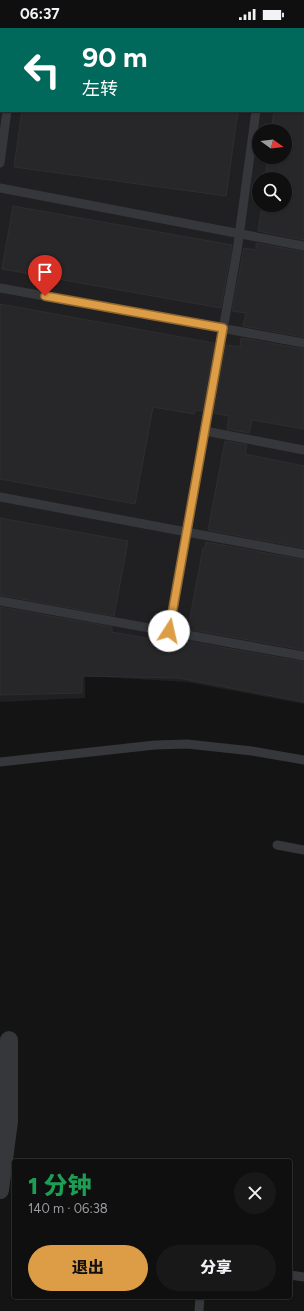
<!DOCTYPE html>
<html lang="zh">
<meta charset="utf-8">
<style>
:root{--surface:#0f0f10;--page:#181819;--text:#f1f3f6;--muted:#9b9c9f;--line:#2f2f30;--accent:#dc9d46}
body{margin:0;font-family:Figtree,"Noto Sans SC",sans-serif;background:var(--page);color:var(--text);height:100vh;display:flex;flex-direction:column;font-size:15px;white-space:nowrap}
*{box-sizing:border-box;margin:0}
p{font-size:13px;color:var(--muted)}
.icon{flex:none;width:22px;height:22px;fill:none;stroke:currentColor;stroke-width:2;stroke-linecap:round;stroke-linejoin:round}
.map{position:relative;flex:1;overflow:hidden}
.details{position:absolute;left:12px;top:1131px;width:280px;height:140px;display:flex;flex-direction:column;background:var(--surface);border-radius:4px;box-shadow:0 1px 3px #0004,0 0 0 1px var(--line)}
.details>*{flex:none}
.banner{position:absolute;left:0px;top:0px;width:304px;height:84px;box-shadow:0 1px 3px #0004,0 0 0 1px var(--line);background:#00695c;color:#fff;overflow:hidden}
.needle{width:26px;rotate:105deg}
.buttons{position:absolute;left:252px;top:96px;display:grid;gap:8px}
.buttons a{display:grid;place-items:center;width:40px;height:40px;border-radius:50%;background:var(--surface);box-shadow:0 1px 3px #0004,0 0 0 1px var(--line);font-size:20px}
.pin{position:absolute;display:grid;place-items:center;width:34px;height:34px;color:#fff;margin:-41px -17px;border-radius:50% 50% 50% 0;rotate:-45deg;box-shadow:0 0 4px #0007}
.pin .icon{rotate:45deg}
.me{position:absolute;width:44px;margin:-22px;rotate:10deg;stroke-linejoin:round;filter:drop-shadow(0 0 3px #0008)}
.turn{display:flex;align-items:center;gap:14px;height:84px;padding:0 16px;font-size:18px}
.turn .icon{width:52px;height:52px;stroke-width:2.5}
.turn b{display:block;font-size:28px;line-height:34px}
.round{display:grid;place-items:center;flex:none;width:42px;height:42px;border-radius:21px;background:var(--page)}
.overview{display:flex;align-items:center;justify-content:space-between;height:68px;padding:0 16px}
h1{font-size:24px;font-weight:800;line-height:30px;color:#1e9e55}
.button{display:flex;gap:8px;margin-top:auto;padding:8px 16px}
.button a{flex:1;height:46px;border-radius:24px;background:var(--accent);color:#111;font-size:16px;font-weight:800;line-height:46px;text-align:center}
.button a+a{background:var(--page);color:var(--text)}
.status{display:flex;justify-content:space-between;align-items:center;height:28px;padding:0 20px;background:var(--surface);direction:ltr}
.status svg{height:11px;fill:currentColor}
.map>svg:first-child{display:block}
.built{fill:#202022;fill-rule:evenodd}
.building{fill:#272729;stroke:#2e2e31}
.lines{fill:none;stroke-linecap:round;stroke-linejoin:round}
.lane{stroke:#35373a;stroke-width:9}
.street{stroke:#35373a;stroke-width:18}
.route-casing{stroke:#8f662e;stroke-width:10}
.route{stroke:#dc9d46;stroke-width:7}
</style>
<div class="status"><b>06:37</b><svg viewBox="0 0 49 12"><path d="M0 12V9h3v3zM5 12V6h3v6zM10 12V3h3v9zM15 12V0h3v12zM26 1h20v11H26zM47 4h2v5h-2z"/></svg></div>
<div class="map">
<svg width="304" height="1283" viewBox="0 0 304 1283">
<rect width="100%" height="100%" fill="#141415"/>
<!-- built -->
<path class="built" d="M0,0L120,1H1V83H303L304,27V676L187,654L85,648V670L0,674ZM259,103H285V129H259ZM259,151H285V177H259Z"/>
<!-- building -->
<g class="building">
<path d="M22,83H238L226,168L14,139Z"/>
<path d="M274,83H304V212L258,203L262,177H285V151H265L268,129H285V103H271Z"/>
<path d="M13,178L232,217L221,280L2,241Z"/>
<path d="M256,215L304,224V309L243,298L246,285L232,283L244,220L256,222Z"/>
<path d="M0,276L214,315L202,383L195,382L194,386L153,379L135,476L0,451Z"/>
<path d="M241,310L304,321V401L252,392L249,405L227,401L229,388L214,385L226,317L240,319Z"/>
<path d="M225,413L247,417L245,426L304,438V520L208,502Z"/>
<path d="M0,490L128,513L114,588L0,567Z"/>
<path d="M206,514L304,532V622L188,601L203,520H205Z"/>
<path d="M0,579L112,599V604L185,617L186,613L304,634V674L179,650L82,648V665L0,667Z"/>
</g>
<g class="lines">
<!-- lane -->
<g class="lane">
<path d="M18,1V0"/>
<path d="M268,1V0"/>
<path d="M0,135L7,83"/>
<path d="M0,160L304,218"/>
<path d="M0,260L304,315"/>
<path d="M205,403L304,422"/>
<path d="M0,469L304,526"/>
<path d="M0,573L304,628"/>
<path d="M169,603L237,223L256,83"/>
<path d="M0,734L155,717L187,716L252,723L304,732"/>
<path d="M277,817L304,822"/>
<path d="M290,1247L304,1249"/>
<path d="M199,1283L200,1269"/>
</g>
<!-- street -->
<path class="street" d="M0,1162L9,1093V1012"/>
</g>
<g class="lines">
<defs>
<path id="route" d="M45,268L223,300L169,603"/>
</defs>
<!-- route casing -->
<use href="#route" class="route-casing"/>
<!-- route -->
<use href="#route" class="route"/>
</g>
</svg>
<div class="buttons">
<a><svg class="needle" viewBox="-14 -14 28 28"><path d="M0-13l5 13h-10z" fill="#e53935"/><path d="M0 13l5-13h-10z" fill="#9b9c9f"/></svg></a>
<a><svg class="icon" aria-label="search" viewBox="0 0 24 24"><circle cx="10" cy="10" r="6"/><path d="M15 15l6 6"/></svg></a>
</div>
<div class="pin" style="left:45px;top:268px;background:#d93025"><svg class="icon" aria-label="arrive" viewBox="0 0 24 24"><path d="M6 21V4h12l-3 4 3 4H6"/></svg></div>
<svg class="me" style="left:169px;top:603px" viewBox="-20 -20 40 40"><circle r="19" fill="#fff"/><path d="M0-13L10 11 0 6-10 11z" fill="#dc9d46"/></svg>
<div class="banner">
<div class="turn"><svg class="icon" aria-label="left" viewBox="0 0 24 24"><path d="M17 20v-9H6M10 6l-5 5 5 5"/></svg><div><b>90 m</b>左转</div></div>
</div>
<section class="details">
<div class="overview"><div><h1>1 分钟</h1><p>140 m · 06:38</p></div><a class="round"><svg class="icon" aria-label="close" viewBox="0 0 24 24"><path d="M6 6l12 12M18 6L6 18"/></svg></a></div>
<div class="button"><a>退出</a><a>分享</a></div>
</section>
</div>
